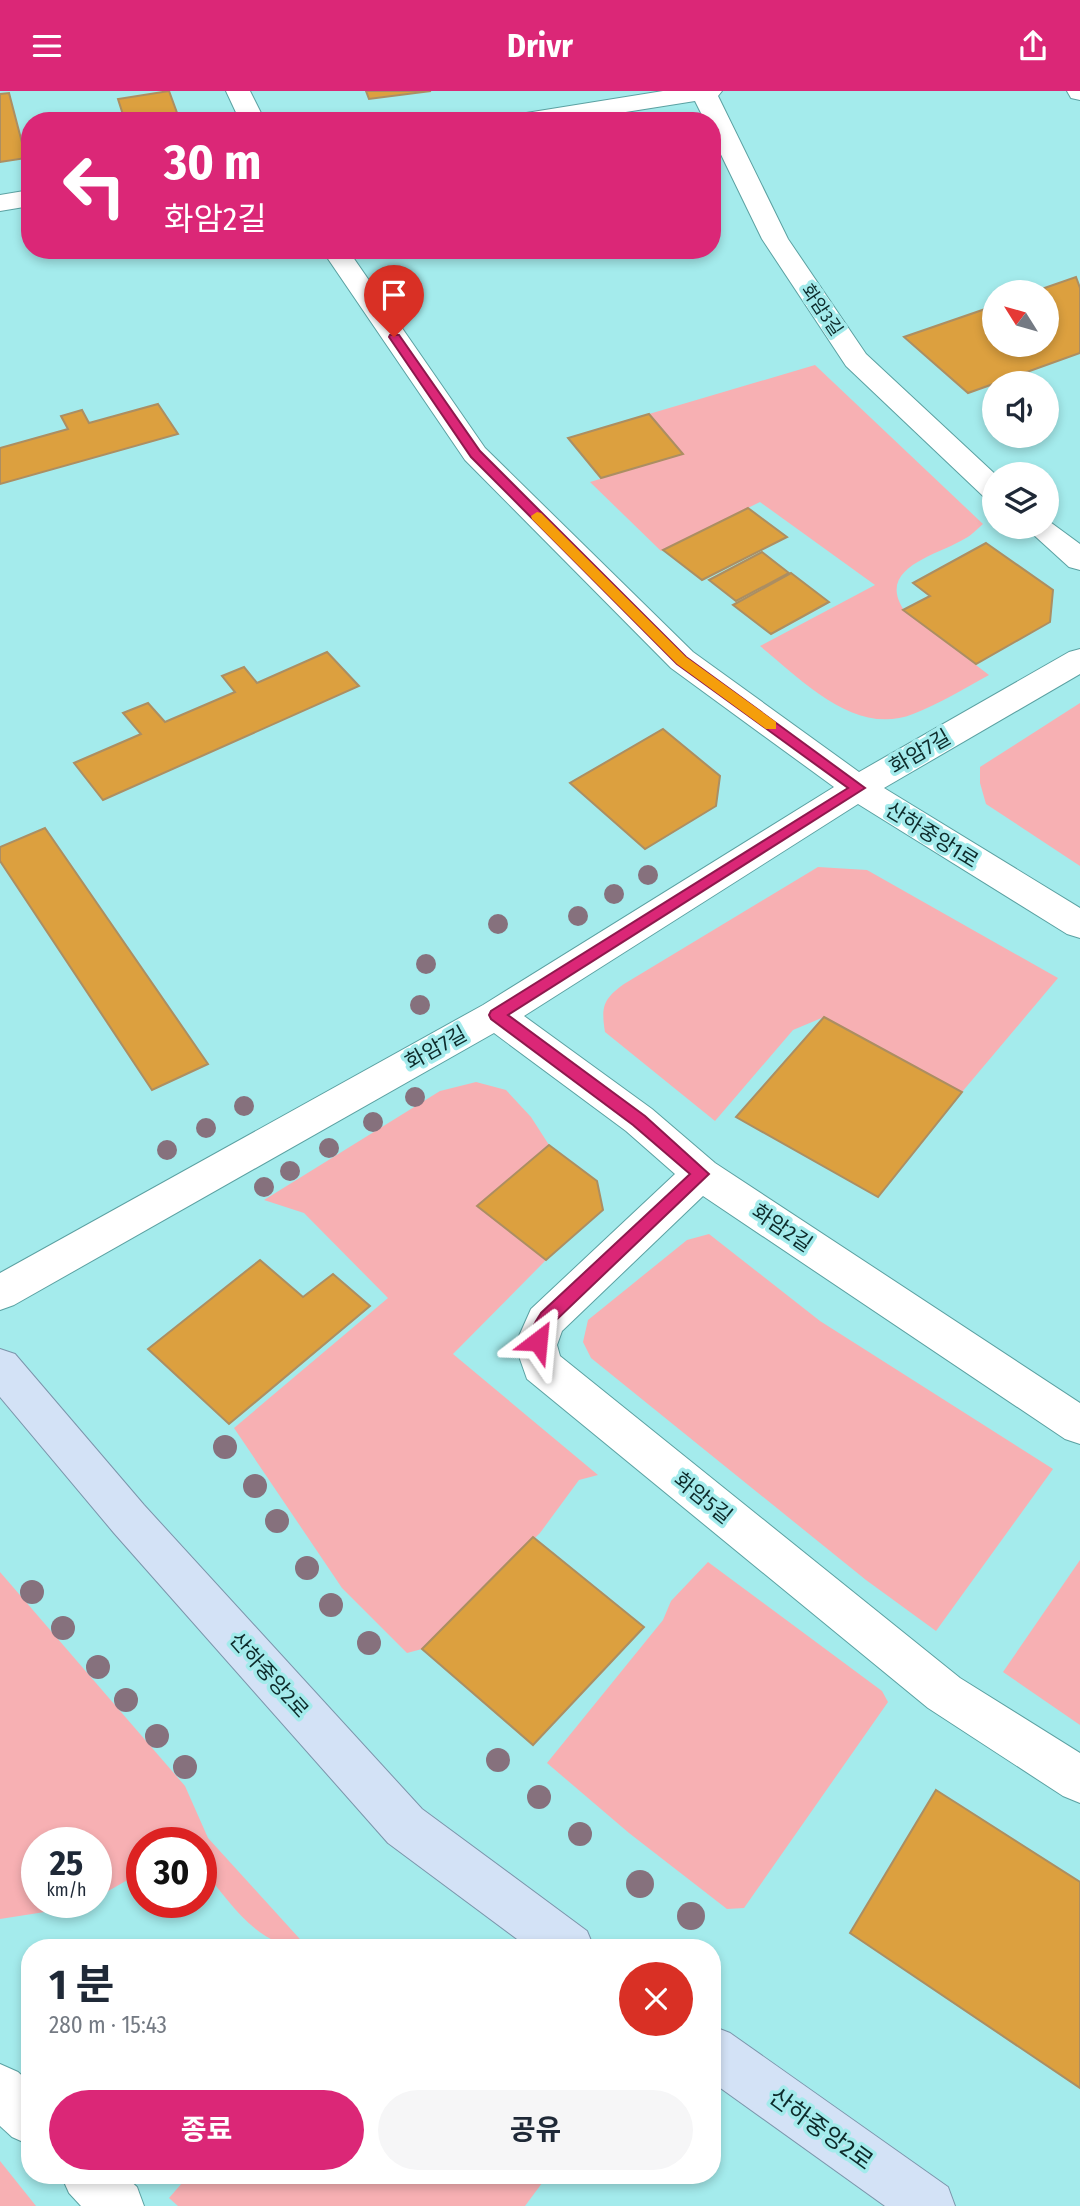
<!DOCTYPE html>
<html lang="ko">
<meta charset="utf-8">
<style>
:root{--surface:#fff;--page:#f6f6f7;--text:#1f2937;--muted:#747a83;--accent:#db2777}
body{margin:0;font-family:"Fira Sans Condensed","Noto Sans KR",sans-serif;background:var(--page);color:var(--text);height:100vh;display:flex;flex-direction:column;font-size:26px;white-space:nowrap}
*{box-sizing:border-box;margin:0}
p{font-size:23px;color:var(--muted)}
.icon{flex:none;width:38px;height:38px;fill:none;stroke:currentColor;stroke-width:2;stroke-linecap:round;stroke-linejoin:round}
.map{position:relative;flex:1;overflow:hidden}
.drawer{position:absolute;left:21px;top:1848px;width:700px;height:245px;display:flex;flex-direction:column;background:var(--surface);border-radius:28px;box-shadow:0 4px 10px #0003}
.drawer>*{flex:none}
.banner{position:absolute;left:21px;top:21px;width:700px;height:147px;border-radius:28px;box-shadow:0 4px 10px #0003;background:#db2777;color:#fff;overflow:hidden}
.needle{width:46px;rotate:307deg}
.tools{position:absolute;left:982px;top:189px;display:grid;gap:14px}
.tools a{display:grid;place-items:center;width:77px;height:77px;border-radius:50%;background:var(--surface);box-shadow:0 4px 10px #0003;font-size:35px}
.speed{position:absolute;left:21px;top:1736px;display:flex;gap:14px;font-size:35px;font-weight:700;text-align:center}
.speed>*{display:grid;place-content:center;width:91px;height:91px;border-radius:50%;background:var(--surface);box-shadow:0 4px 10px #0003;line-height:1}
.speed small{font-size:18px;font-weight:400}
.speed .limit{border:10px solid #d22;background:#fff;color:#111}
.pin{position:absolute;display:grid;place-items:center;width:60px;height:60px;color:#fff;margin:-72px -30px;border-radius:50% 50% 50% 0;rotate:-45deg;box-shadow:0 0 7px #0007}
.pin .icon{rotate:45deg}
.me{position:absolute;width:77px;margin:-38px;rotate:29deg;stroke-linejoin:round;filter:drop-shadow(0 0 5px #0008)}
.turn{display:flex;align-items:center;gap:24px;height:147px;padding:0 28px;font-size:32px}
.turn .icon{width:91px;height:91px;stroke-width:2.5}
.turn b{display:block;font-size:49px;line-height:60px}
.round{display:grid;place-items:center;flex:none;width:74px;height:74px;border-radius:37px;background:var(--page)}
.headline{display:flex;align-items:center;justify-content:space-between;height:119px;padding:0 28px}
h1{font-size:42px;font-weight:700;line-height:52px}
.cta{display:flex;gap:14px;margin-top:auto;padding:14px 28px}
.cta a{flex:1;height:80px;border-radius:42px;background:var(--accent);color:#fff;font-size:28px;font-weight:700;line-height:80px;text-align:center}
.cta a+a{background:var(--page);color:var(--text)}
header{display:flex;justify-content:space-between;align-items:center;height:91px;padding:0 28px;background:var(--accent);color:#fff;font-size:32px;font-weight:700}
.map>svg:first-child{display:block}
.green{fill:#f7b0b3}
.building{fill:#dca03f;stroke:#ac8e62;stroke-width:2}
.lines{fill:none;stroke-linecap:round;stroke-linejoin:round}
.minor-casing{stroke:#5ba1a2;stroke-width:2}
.major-casing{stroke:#7b95ab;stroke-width:2}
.minor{fill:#fff;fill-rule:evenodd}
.major{fill:#d3e2f6;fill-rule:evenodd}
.tree{fill:#86717d}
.route{fill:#db2777;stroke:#8e194d;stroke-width:2}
.slow{fill:#f59e0b}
.labels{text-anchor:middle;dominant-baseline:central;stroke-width:7;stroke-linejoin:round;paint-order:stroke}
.far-street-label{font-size:18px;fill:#0d2b2b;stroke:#a4ebec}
.street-label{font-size:21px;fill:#0d2b2b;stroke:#a4ebec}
.near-street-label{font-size:24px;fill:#0d2b2b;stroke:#a4ebec}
</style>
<header><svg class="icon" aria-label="menu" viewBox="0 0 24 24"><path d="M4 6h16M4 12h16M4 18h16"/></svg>Drivr<svg class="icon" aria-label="share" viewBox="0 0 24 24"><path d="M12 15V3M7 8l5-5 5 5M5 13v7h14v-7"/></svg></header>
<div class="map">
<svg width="1080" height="2115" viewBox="0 0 1080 2115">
<rect width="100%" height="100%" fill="#a4ebec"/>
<!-- green -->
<g class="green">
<path d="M815,274L983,433C977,438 972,444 966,447C939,464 875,476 904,519L989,584C965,597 939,613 913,623C855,646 802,589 760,555L875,494L760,411L661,460L590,391L683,363L649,323Z"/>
<path d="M1080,612V775L986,713L980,692V676Z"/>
<path d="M818,776L867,779L1058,887L962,1001L824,926L793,939L715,1030L605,941C601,916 603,908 624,893Z"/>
<path d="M476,991L506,999L531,1026L549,1054L477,1115L546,1169L453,1263L598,1384L579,1389L540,1442L422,1558L407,1562L342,1497L234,1337L388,1207L304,1122L264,1109L440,1000Z"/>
<path d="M709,1143L820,1230L1053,1378L936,1540L866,1489L591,1267L583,1251L588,1229L687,1149Z"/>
<path d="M1080,1469V1634L1003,1581Z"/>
<path d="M708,1471L882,1600L888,1611L744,1817L727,1818L629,1742L547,1672L663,1529L671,1510Z"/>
<path d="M0,1481L185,1695L208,1747L308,1857C256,1857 232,1812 201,1777V1752H142V1777L131,1787L96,1807V1752H37V1811H90L83,1815L0,1828Z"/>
<path d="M0,2070L36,2115H0Z"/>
<path d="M189,2084H548L525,2115H178L169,2107Z"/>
</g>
<!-- building -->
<g class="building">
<path d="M169,0L180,30H125L118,8Z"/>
<path d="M366,0H431L369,8Z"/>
<path d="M9,2L26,67L0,71V3Z"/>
<path d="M1076,186L1080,197V262L968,302L904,246L994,215V254H1046V201H1033Z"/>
<path d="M158,313L178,343L0,393V357L68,338L61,325L82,319L89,332Z"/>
<path d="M649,323L683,363L601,387L568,347Z"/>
<path d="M748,417L787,446L702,489L663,459Z"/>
<path d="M986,452L1053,499L1050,531L976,573L903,519L930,505L913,492Z"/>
<path d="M762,461L789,482L736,510L709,489Z"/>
<path d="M791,482L829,511L771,543L733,514Z"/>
<path d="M327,561L359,595L103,709L74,672L141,643L123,622L148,612L165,631L235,601L222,585L244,576L257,592Z"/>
<path d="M663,638L720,685L716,715L645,758L570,692Z"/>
<path d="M45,737L208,973L152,999L0,770V756Z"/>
<path d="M824,926L962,1001L878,1106L736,1026Z"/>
<path d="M549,1054L597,1090L603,1119L546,1169L477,1115Z"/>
<path d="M260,1169L303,1206L333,1183L370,1215L229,1333L148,1258Z"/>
<path d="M533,1446L644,1536L533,1654L422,1558Z"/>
<path d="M936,1699L1080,1791V1997L850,1842Z"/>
</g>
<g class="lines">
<defs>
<g id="minor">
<path d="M226,0H250L265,30H240Z"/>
<path d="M663,0H722L718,5L788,148L866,263L995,383L994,408L983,405L846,275L762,148L712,45V30H705L695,10L569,30H508L511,25L520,23Z"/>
<path d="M1067,0H1080V9L1071,7Z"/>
<path d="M30,99V115L0,120V104Z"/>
<path d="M322,159H348L485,357L693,561L859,681L1069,561L1080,558V583L884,697L1080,817V847L1067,843L858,713L524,925L652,1018L715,1072L1080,1312V1353L1065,1348L703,1105L562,1240L557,1254L560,1265L960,1587L1080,1662V1712L1063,1705L928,1617L527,1288L515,1254L531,1218L675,1083L626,1040L494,942L14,1214L0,1219V1182L483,914L834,696L671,577L465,369Z"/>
<path d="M1046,428L1080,453V479L1069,476L1025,436H1046Z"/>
<path d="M0,1973L18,1981L30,1992V2054L12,2046L0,2035Z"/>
<path d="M61,2084H124L137,2096L144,2115H81L69,2102Z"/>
</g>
<g id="major">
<path d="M0,1258L15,1263L144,1414L422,1718L587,1840L594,1857H529L388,1752L114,1442L0,1306Z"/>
<path d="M712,1935L730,1942L948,2096L955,2115H885L712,1991Z"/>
</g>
</defs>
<!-- minor casing -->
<use href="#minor" class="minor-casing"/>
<!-- major casing -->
<use href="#major" class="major-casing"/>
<!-- minor -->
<use href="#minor" class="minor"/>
<!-- major -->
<use href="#major" class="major"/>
</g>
<!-- trees -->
<g class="tree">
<circle cx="648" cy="784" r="10"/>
<circle cx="614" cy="803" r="10"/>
<circle cx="578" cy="825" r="10"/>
<circle cx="498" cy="833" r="10"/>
<circle cx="426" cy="873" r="10"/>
<circle cx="420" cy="914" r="10"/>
<circle cx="415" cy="1006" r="10"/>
<circle cx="244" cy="1015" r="10"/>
<circle cx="373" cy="1031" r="10"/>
<circle cx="206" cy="1037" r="10"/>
<circle cx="329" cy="1057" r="10"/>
<circle cx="167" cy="1059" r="10"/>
<circle cx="290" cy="1080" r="10"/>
<circle cx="264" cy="1096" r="10"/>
<circle cx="225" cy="1356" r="12"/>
<circle cx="255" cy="1395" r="12"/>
<circle cx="277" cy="1430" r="12"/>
<circle cx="307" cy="1477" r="12"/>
<circle cx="32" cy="1501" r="12"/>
<circle cx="331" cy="1514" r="12"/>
<circle cx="63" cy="1537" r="12"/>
<circle cx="369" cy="1552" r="12"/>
<circle cx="98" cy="1576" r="12"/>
<circle cx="126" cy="1609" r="12"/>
<circle cx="157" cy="1645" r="12"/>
<circle cx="498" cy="1669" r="12"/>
<circle cx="185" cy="1676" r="12"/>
<circle cx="539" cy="1706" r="12"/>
<circle cx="580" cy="1743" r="12"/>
<circle cx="640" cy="1793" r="14"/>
<circle cx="691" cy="1825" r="14"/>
</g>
<!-- route -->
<path class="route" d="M390,244H399L480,360L686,566L865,697L508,924L645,1025L709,1083L553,1232L544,1255L538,1257L532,1255C526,1243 535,1232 541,1222L690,1083L633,1034L491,928L489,924L491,920L848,697L677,573L471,366L389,246Z"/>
<!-- slow -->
<path class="slow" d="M537,421L541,422L686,566L776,631V638H766L677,573L532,428L531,425Z"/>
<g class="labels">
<!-- far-street labels -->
<g class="far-street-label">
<text transform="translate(822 219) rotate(56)">화암3길</text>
</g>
<!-- street labels -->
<g class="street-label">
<text transform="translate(920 661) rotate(-30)">화암7길</text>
<text transform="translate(932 744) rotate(32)">산하중앙1로</text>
<text transform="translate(436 957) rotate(-29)">화암7길</text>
<text transform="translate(782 1137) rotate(34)">화암2길</text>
<text transform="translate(703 1407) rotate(39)">화암5길</text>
<text transform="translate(269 1584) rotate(48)">산하중앙2로</text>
</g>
<!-- near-street labels -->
<g class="near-street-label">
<text transform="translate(821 2038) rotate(36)">산하중앙2로</text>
</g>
</g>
</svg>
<div class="tools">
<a><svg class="needle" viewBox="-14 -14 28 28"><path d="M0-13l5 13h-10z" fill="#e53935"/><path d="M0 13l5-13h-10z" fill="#747a83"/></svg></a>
<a><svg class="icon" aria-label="sound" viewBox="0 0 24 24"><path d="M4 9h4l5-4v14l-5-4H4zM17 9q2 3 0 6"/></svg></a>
<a><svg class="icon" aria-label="layers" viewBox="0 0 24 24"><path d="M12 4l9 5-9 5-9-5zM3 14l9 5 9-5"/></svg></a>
</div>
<div class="speed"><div>25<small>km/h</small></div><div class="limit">30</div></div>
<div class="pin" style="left:394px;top:246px;background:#d93025"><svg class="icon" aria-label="arrive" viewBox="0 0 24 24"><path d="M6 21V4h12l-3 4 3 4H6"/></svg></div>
<svg class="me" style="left:538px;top:1250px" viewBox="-20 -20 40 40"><path d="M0-17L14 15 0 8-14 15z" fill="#db2777" stroke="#fff" stroke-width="4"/></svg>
<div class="banner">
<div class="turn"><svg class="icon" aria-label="left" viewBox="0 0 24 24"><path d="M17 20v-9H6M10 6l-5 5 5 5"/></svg><div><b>30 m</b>화암2길</div></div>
</div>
<section class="drawer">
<div class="headline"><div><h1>1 분</h1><p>280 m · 15:43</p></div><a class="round" style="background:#d93025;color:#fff"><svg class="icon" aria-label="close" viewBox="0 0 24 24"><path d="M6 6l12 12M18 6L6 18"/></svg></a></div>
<div class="cta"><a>종료</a><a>공유</a></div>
</section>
</div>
